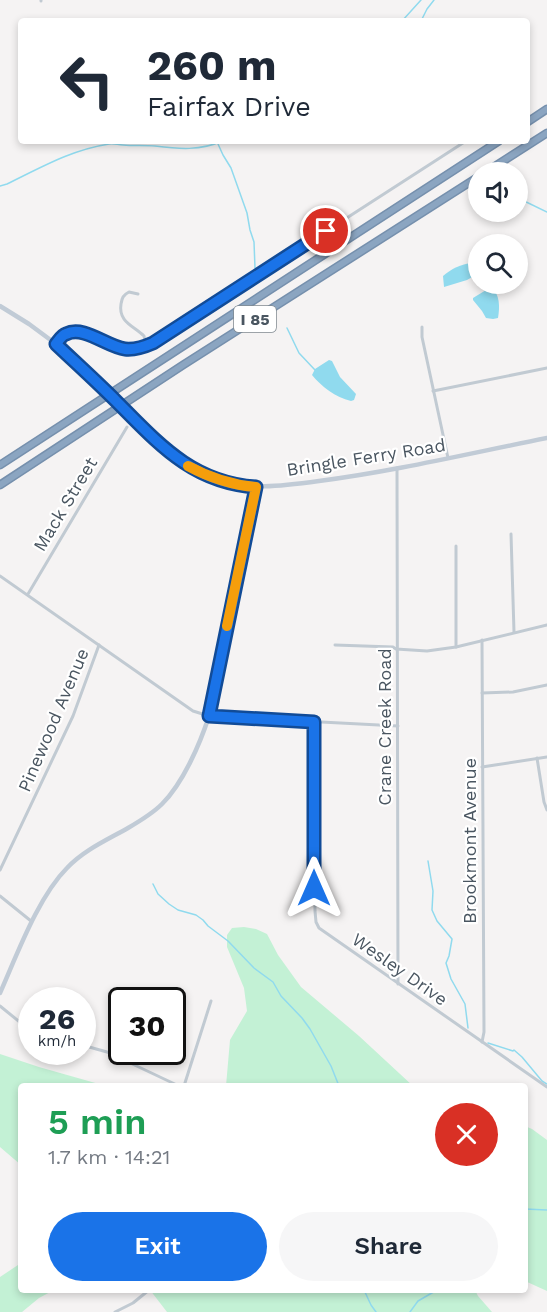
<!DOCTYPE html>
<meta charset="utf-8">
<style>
:root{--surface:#fff;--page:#f6f6f7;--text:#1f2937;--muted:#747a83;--accent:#1a73e8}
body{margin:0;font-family:"Work Sans",sans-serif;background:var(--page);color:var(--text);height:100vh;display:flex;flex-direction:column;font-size:22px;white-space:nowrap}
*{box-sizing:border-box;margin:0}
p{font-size:20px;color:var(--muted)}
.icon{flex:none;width:33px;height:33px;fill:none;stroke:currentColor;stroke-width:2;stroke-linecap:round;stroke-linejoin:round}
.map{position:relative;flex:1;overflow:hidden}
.panel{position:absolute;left:18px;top:1083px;width:510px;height:210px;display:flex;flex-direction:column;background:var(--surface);border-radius:6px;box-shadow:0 3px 9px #0003}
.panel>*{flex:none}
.top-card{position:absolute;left:18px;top:18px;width:512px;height:126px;border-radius:6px;box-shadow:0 3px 9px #0003;background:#fff;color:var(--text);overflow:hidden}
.tools{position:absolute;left:468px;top:162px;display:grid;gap:12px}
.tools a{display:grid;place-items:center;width:60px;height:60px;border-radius:50%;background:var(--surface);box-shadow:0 3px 9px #0003;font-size:30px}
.speed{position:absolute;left:18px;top:987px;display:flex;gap:12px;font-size:30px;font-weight:700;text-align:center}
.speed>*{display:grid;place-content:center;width:78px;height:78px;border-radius:50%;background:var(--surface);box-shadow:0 3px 9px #0003;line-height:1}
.speed small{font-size:15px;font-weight:400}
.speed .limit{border:3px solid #111;border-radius:9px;background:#fff;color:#111}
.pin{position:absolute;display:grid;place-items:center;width:51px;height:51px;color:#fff;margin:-26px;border:3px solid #fff;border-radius:50%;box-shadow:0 2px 6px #0007}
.me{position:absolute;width:66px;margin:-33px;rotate:0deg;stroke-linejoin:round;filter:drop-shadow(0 0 4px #0008)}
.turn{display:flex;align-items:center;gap:21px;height:126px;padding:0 30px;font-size:27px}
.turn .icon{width:78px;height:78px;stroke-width:2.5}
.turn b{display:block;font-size:42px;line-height:51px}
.round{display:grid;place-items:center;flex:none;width:63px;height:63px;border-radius:32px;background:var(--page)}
.overview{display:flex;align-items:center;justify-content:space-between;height:102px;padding:0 30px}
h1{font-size:36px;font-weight:600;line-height:45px;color:#1e9e55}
.button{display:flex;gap:12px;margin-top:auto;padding:12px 30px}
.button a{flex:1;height:69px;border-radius:36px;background:var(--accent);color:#fff;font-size:24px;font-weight:600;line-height:69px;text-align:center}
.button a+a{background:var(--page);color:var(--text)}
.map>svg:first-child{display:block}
.green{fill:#c3f1d5}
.water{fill:#90daee}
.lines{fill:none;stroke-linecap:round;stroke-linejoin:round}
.stream{stroke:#90daee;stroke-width:1.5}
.highway-casing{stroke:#7690ad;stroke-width:9}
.street{stroke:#c1cad2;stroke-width:3}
.secondary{stroke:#c1cbd6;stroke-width:4.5}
.highway{stroke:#8ba5c1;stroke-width:6}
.secondary-bridge{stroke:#c1cbd6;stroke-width:4.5}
.route-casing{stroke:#114b97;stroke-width:15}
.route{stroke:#1a73e8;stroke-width:10}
.slow{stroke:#f59e0b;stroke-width:10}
.labels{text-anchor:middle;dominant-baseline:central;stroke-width:4.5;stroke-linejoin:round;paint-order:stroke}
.shield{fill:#fff;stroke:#808990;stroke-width:1.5}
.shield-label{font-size:16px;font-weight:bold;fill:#4a5661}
.street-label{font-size:18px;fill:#4a5661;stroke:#fff}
</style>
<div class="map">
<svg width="547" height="1312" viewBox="0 0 547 1312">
<rect width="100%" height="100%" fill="#f5f3f3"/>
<!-- green -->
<g class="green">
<path d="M244,927L256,929L267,934L278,955L301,987L359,1036L413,1086H226L230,1040L247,1011L244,988L227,947V935L232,928Z"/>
<path d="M0,1054L39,1067L106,1086H21V1165L0,1147Z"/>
<path d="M525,1126L532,1129L547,1140V1291L525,1281Z"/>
<path d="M21,1263V1290H54L39,1298L22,1312H0V1277Z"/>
<path d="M150,1290H475L478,1296L492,1312H167Z"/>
</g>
<!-- water -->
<g class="water">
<path d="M472,263L474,266V276L467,280L444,287L443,276C451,269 461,264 472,263Z"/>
<path d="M491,287C500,294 500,307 498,318L493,319L486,318L482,311L473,300V298Z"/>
<path d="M329,360L332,361L340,377L356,394L354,400L351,401C335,397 322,387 312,375L315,369Z"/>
</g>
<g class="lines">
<!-- stream -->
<g class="stream">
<path d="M402,21L421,0"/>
<path d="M421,21L427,9L434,0"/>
<path d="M218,144L223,155L231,168L247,213L250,230L254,242L255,268"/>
<path d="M0,186L7,184C42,167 71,150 109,144C114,143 118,145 123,145C134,146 144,145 155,146C178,149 201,151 222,141"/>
<path d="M518,198L547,212"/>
<path d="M287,328L299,353L315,370"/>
<path d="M428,861L433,891L432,910L437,921L452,939L449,956L446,963L451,979L465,1004L468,1028"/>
<path d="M153,884L158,894L169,904L178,910L196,915L203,920L208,926L228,941L254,968L273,982L281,996L302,1018L310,1029L331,1066L339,1086"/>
<path d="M488,1043L513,1051L514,1050L522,1057L542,1081L547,1084"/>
<path d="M525,1209L547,1210"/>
<path d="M364,1290L371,1305L376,1312"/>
<path d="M410,1312L418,1301L437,1290"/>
</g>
<defs>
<g id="highway">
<path d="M526,123L547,109"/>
<path d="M486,172L547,133"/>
<path d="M0,465L499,141"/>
<path d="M0,485L183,365L478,177"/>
</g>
</defs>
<!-- highway casing -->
<use href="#highway" class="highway-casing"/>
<!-- street -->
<g class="street">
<path d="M41,0V1"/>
<path d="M138,294L129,292C123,295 122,298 121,304C118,322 134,326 144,336L146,346"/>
<path d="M422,327V337L448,458"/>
<path d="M56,344C65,334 69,331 83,333C110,344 123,356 153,343L466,141"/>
<path d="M433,391L547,368"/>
<path d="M397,468L398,984"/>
<path d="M511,534L514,632"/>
<path d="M456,546V647"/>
<path d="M0,576L193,711L209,716L398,726"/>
<path d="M28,594L127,427"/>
<path d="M482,640L484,1032L482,1042"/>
<path d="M335,645L393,647L396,649L427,651L456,647L547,625"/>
<path d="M482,693L513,692L547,685"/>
<path d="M314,722L315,911L316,922L319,928L547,1087"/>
<path d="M537,758L544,802L547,810"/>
<path d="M482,767L547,757"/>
<path d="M0,870L73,716L99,645"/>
<path d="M0,896L31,921"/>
<path d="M0,1006L32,1032"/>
<path d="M82,1045L107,1052L179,1086"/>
<path d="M184,1086L211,1001"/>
<path d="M115,1312L133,1303L149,1290"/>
</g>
<!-- secondary -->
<g class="secondary">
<path d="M0,306L29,324L56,344L100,386"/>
<path d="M129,415C154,439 178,466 211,478C246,491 283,486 319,481C396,471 471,453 547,438"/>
<path d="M0,993C17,955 38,897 67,868C84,850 107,840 128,828C140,821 152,814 162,804C183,783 200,744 209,716L256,487"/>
</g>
<!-- highway -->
<use href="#highway" class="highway"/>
<!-- secondary-bridge -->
<path class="secondary-bridge" d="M100,386L129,415"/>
</g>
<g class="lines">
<defs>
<path id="route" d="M314,888V722L209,716L256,487C192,483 158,443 116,401C96,381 76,363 56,344C59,340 62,335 66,334C84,325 107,347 125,349C135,350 144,347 153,343L326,231"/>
</defs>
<!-- route casing -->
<use href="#route" class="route-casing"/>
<!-- route -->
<use href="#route" class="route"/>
<!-- slow -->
<path class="slow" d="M188,466C210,478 231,485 256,487L227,626"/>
</g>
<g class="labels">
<!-- shield labels -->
<rect class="shield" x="234" y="306" width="42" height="26" rx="4.5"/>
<g class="shield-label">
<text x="255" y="319">I 85</text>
</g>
<!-- street labels -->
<g class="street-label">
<text transform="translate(366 457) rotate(-9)">Bringle Ferry Road</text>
<text transform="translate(65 504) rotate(-59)">Mack Street</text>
<text transform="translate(53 720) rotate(-67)">Pinewood Avenue</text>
<text transform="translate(384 727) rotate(-90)">Crane Creek Road</text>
<text transform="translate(469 841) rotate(-90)">Brookmont Avenue</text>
<text transform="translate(400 969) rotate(35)">Wesley Drive</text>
</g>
</g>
</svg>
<div class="tools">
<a><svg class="icon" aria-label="sound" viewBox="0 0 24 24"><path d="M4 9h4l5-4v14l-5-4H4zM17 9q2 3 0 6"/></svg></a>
<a><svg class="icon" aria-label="search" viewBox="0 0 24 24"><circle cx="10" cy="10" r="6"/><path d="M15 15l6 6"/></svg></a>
</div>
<div class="speed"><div>26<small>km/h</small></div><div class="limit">30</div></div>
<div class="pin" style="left:326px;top:231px;background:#d93025"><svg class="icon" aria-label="arrive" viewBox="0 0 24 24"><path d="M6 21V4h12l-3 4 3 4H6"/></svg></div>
<svg class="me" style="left:314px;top:888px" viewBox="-20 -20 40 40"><path d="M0-17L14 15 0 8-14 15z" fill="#1a73e8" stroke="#fff" stroke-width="4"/></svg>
<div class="top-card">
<div class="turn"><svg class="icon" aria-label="left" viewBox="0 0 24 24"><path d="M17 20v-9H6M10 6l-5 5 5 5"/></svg><div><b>260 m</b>Fairfax Drive</div></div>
</div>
<section class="panel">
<div class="overview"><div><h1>5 min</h1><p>1.7 km · 14:21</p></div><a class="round" style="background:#d93025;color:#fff"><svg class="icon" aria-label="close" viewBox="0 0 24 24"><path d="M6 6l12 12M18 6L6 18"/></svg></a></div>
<div class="button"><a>Exit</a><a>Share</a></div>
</section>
</div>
